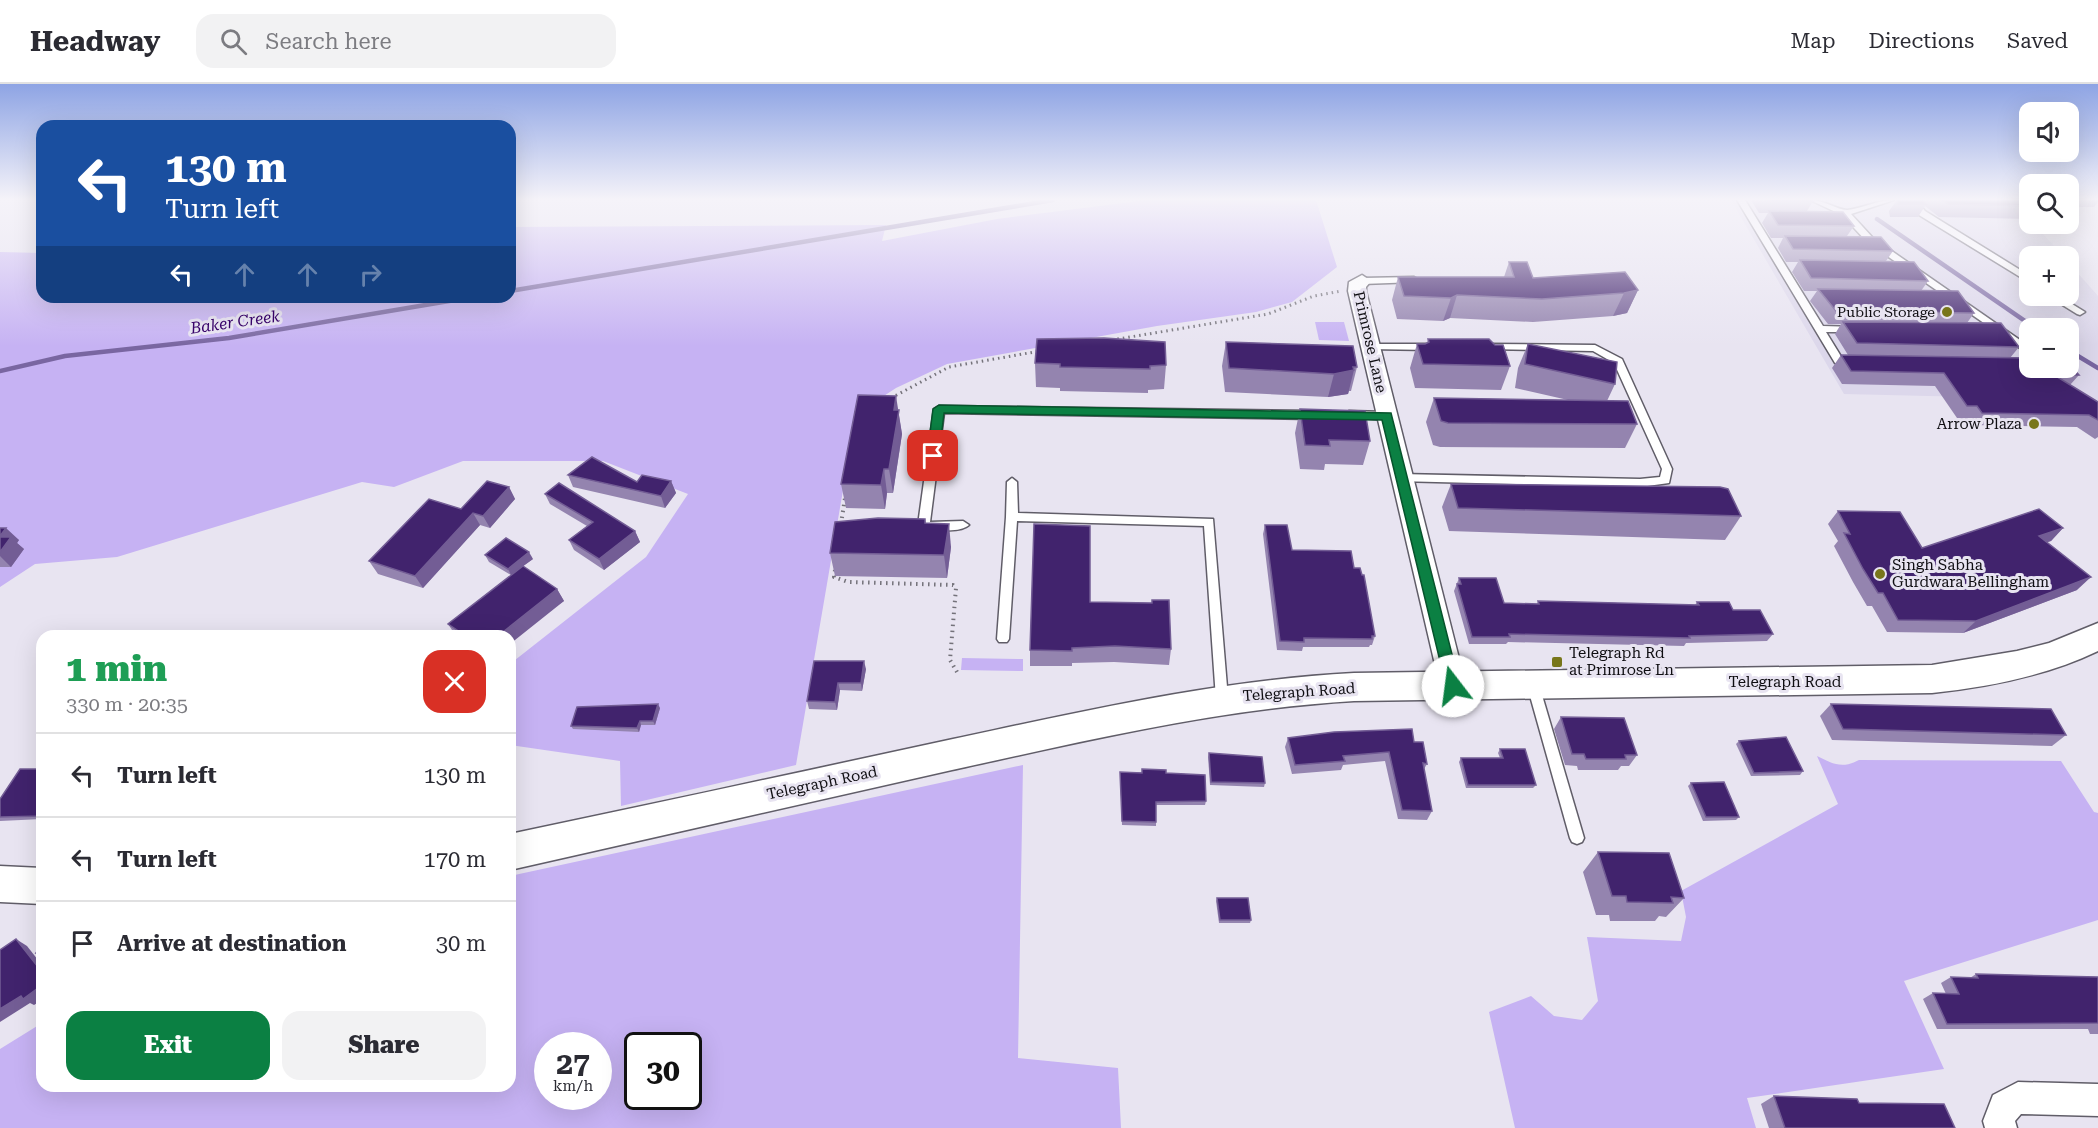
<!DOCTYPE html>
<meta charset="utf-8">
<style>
:root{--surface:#fff;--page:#f2f2f3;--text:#2b2b33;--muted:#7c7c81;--line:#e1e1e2;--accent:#0b8043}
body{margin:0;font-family:"Roboto Serif",serif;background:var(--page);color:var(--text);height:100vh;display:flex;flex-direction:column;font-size:22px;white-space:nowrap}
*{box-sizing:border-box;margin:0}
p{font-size:20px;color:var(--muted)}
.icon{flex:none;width:33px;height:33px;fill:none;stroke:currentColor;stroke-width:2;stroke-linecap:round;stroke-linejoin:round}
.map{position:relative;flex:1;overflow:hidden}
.details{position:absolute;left:36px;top:546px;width:480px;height:462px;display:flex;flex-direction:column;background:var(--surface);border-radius:18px;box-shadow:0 6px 24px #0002}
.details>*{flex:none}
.hud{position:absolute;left:36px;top:36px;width:480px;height:183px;border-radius:18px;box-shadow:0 6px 24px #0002;background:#1a4fa0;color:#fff;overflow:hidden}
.controls{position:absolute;left:2019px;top:18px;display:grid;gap:12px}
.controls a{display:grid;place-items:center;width:60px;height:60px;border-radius:12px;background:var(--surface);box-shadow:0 6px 24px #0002;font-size:30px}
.speed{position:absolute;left:534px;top:948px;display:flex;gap:12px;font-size:30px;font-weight:700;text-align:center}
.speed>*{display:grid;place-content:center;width:78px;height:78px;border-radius:50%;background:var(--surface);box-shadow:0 6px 24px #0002;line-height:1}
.speed small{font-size:15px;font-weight:400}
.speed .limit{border:3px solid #111;border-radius:9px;background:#fff;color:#111}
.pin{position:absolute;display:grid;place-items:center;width:51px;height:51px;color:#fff;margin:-26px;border-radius:12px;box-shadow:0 3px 9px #0006}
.me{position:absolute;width:66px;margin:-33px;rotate:345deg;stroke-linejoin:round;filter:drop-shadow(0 0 4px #0008)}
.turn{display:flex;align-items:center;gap:21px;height:126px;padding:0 30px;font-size:27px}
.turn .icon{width:78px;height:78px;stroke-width:2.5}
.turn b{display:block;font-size:42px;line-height:51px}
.lanes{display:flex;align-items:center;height:57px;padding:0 30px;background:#0003;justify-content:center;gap:30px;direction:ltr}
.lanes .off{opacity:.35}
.round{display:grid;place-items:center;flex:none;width:63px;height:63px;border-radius:18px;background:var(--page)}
.summary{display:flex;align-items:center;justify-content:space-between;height:102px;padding:0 30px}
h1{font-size:36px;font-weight:800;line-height:45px;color:#1e9e55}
.primary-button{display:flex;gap:12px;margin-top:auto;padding:12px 30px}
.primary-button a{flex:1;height:69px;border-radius:18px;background:var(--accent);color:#fff;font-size:24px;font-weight:800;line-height:69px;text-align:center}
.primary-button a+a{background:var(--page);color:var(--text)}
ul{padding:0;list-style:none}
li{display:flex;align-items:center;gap:18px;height:84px;padding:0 30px;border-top:2px solid var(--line)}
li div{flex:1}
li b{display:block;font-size:22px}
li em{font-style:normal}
header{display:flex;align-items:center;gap:36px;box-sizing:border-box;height:84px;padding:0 30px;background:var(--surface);border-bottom:2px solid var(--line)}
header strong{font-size:28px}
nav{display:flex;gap:33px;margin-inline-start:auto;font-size:21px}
.search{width:420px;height:54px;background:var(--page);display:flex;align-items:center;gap:15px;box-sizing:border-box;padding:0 21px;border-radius:18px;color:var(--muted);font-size:22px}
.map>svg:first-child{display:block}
.built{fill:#dcd7eb;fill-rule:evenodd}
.green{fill:#c6b2f3;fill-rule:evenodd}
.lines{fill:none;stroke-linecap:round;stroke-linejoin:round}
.stream{stroke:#7966a1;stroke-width:4.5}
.lane-casing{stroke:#605d68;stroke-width:3}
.street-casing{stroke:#605d68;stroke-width:3}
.secondary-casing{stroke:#605d68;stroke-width:3}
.path-far1{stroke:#74727a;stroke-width:3;stroke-dasharray:1.5 4;stroke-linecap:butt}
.path{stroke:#74727a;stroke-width:4;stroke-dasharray:1.5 4.5;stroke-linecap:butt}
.lane{fill:#fff;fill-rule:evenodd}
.street{fill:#fff;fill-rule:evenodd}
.secondary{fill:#fff;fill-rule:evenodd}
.wall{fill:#9484af}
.shaded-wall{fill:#735d95}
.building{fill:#41236d;stroke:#735d95;stroke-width:1.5}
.route{fill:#0b8043;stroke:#07532c;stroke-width:1.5}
.poi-dot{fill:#78761b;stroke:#e8e4f1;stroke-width:2}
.labels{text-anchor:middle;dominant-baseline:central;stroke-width:6;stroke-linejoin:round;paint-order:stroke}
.far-poi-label{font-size:14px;fill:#0f0e12;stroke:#e8e4f1;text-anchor:end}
.street-label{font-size:15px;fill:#0f0e12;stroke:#e8e4f1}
.poi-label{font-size:15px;fill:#0f0e12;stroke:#e8e4f1;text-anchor:start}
.water-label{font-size:16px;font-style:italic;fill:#39046b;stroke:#e8e4f1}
</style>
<header>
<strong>Headway</strong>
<div class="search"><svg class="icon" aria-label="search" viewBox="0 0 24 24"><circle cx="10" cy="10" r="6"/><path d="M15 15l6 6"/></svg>Search here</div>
<nav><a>Map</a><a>Directions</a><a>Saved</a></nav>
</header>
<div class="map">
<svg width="2098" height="1044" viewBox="0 0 2098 1044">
<rect width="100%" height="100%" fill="#e8e4f1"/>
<!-- built -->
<path class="built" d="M1731,116H2013L2029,135L2030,140H2034L2063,172H2030V212H2068L2069,179L2098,212V316L1844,310ZM2030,244H2068V284H2030Z"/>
<!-- green -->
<g class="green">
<path d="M1147,116H1316L1337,183L1292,218L1256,228L1157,242L947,280L896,304L864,325L854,342L796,681L621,722L620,677L510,661V580L646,473L688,410L603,377H463L394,403L362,398L117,473L35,480L0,503V168L42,169V213H510V143L886,141L882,157L997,135Z"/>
<path d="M1315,238H1344L1349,257L1319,256Z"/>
<path d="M962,574L1023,575V587L961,586Z"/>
<path d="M1817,672C1833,680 1842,685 1859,676L2061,677L2094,728L2098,729V836L1904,897L1944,985L1747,1014L1756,1044H1515L1489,928L1531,912L1554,932L1582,936L1598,917L1587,853L1681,857L1686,833L1681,807L1838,720Z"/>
<path d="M1023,681L1018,974L1118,984L1121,1044H0V965L42,939V1002H510V792ZM548,962H598V1012H548ZM638,962H688V1012H638Z"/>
</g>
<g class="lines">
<!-- stream -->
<g class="stream">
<path d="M1877,135L2035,244"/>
<path d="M510,207L1053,116"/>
<path d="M2068,266L2098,284"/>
<path d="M0,287L65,272L229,254L473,213"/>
</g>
<defs>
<g id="lane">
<path d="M1737,116H1745L1823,242L1856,243L1858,245L1853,248H1826L1842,274L1855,276V280L1835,279Z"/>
<path d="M1810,116C1825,116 1837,126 1847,126C1861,125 1876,116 1894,116L1851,130L1873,154L2030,263V271L1867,158L1842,131Z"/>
<path d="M1907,116H1916L1925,127L2030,192V199L1919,131Z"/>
<path d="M1414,193L1419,196L1417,198L1362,200L1357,197L1362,194Z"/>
<path d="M2048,212H2059L2085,228L2080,231L2077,230Z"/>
<path d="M1370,260H1432L1437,263L1432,266L1367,265V261Z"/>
<path d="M1488,260L1595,261L1622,275L1672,385L1669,399L1640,403L1396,397L1395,394L1396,391L1400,390L1640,395L1660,393L1662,385L1614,279L1593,267L1485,265V261Z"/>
<path d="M939,322L1314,327L1319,331L1314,335L944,329L930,438L963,437L969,441C962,448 937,448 929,442L924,445L918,441L934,325Z"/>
<path d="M1349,327L1387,328L1392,332L1387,336L1345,333L1344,331Z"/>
<path d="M1012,394L1017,398L1018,429L1213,435L1228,615L1227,619L1222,620L1217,619L1216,615L1204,442L1017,437L1009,555L1007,558H999L997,555L1006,433L1007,398Z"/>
<path d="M1533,596L1537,597L1539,601L1584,754L1582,758L1577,760L1572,758L1570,754L1527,601L1529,597Z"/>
</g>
<g id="street">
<path d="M1362,191L1371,197L1366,203V207L1466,602L1462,609L1453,612L1444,609L1440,602L1348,207L1349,198Z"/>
<path d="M2018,998L2098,1000V1032L2021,1030L2015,1037L2017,1044H1985L1983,1037L1993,1011Z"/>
</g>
<g id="secondary">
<path d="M2098,539V567C2046,592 1989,603 1932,609L1354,617C1218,625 1085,657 952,686C805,719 657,753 510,786V750C658,719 805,687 953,655C1085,627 1218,596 1354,589L1932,581L2017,567L2049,559Z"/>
<path d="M0,782L42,784V820L0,818Z"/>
</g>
</defs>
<!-- lane casing -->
<use href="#lane" class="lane-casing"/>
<!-- street casing -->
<use href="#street" class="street-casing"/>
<!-- secondary casing -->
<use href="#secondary" class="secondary-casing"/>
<!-- path-far1 -->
<g class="path-far1">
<path d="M1112,256L1268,230L1314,212L1341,207"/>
<path d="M891,314L949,283L1040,267"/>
</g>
<!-- path -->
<g class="path">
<path d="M841,440L845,414"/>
<path d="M835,486L834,493L848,498L953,501L956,504L950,576L957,588"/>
</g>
<!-- lane -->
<use href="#lane" class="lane"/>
<!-- street -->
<use href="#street" class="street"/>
<!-- secondary -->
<use href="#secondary" class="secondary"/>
</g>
<!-- wall -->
<g class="wall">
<path d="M1751,116H1812L1813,117L1807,127L1854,142L1847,152L1893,167L1886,177L1928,197L1921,207L1974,229L1967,239L2019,263L2010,274L2079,291L2070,301L2098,318V353L2095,355L2077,343L1971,341L1966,335L1957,334L1935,302L1842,300L1832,284L1841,271H1848L1835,250L1841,240H1828L1810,217L1817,207H1804L1792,188L1798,178H1786L1778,164L1783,154H1771L1762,139L1768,129H1759Z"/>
<path d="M1897,116H1922L1923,117L1924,116H2030V135L1939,133L1925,122L1918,133H1890L1889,127Z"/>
<path d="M2068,116H2098V118L2094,123H2068Z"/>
<path d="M1509,178L1533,194L1638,206L1627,229L1613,232L1533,238L1450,234L1443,237L1397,235L1392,216L1398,193H1504Z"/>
<path d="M1428,255L1510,282L1501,306L1415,304L1410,284L1417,260H1425L1427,259Z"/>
<path d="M1226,258L1357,283L1351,307H1349L1348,310L1328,313L1225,308L1222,282Z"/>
<path d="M1528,260L1615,300L1607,317L1637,340L1625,364L1440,363L1433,361L1426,338L1434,314L1568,316L1515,304L1518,284Z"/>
<path d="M1035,279L1166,281L1164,305L1148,306V309L1060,307V304L1036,303Z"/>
<path d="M1300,325L1370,357L1363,381L1325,380L1324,386L1300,385L1295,349Z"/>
<path d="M898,326L902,350L893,409H887L885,425L846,424L841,400Z"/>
<path d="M568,391L637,398L671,397L676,409L665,424L573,403Z"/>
<path d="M1451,400L1741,432L1725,456L1449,447L1442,423Z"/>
<path d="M509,403L515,415L490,444L480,441L423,504L378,490L369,477Z"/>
<path d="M545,410L635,447L640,458L604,486L574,466L569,456L587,442L550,420Z"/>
<path d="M1838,427L1922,464L2063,444L2051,457L2047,458L2077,506L1963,549L1887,548L1872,522H1867L1853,498L1834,462L1838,457L1828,440Z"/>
<path d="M925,435L926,439L951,463L947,494L835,492L830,469Z"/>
<path d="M1265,441L1292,466L1354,484L1375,552L1372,561H1370L1369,563H1303L1302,567L1277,566L1263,450Z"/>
<path d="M0,444L19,456L17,459L24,465L11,483H0Z"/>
<path d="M485,471L533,475L523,482L557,505L564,517L510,552H456L448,540L511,491L489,478Z"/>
<path d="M1459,494L1504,519L1537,520L1538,517L1695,521L1697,518L1733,526L1773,550L1767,557L1686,559L1684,562L1508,558L1506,560H1469L1454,507Z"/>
<path d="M1152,516L1171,565L1169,581L1114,578L1072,579V582H1030V566L1090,518L1152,519Z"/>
<path d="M814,577L866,585L862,607L840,606L837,626L809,625L807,617Z"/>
<path d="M1831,620L2066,651L2052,662L1832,656L1820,632Z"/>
<path d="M660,624L655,641H641L639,648L573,645L571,642Z"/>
<path d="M1561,633L1637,671L1629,682H1621L1618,686H1578L1577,682L1565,681L1554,645Z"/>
<path d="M1288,654L1414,658L1427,680L1424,685L1432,727L1427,736L1398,735L1385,677L1343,681L1341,686L1292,690L1285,663Z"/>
<path d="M1739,657L1803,687L1800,691L1751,692L1736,660Z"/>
<path d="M1500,665L1536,701L1533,704H1466L1459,678L1461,674H1500L1498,669Z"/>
<path d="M1209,669L1265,699L1264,703L1210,701L1208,673Z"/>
<path d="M42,685V735L0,737V715Z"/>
<path d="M1120,688L1166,689L1206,717L1205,721H1156V742L1122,741Z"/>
<path d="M1691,699L1739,733L1736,736L1703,737L1688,702Z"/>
<path d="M1598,768L1684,814L1666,833L1659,832L1655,837H1610L1609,831H1596L1583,788Z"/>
<path d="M1217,814L1251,836L1250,839H1219L1216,817Z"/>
<path d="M1976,890L2098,893V950H2090L2088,945H1937L1923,915L1933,909L1946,910L1941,899L1951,893L1970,894Z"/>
<path d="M1774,1012L1859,1019L1955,1044H1769L1761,1020Z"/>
</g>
<!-- shaded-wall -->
<g class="shaded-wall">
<path d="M1638,206L1627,229L1613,232L1624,209Z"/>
<path d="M1457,211L1450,234L1443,237L1451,214Z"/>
<path d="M1354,286L1348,310L1328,313L1334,290Z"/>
<path d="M896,312L902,350L893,409L889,385L894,326Z"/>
<path d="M884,385L887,409L885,425L881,401Z"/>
<path d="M671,397L676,409L665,424L661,412Z"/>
<path d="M509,403L515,415L490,444L483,432Z"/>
<path d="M473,429L480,441L423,504L415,492Z"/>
<path d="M949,440L951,463L947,494L944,471Z"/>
<path d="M6,444L19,456L17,459L24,465L11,483L0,472V452Z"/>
<path d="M2063,444L2051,457L2027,465L2039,452Z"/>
<path d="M635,447L640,458L604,486L599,475Z"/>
<path d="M529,468L533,475L511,491L508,485Z"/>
<path d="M2091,493L2077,506L1963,549L1976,537Z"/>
<path d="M557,505L564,517L510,560V552H498Z"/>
<path d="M864,577L866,585L862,607L861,599Z"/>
<path d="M838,599L840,606L837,626L835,618Z"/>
<path d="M658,620L660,624L655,641L653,637Z"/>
<path d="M640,637L641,641L639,648L637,644Z"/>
<path d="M16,855L27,862L42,881V888Z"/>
<path d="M42,901V916L34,921L30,919L0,938V925L21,912Z"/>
</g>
<!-- building -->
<g class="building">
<path d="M1765,116H1812L1813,117L1766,116Z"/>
<path d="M1897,116H1922L1926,120H1898Z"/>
<path d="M1942,116H2030V122L1948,120Z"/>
<path d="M1769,127L1843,128L1854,142L1778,141Z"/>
<path d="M1785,152L1881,153L1893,167L1793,165Z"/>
<path d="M1800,176L1914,178L1928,197L1811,194Z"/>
<path d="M1509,178H1527L1533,194L1625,188L1638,206L1624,209L1542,215L1457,211L1451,214L1404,212L1398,193H1514Z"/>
<path d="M1818,205L1958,207L1974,229L1836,227Z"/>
<path d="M1843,238L2001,239L2019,263L1857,259Z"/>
<path d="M1104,254L1165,258L1166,281L1150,282V285L1060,283V280L1035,279L1037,255Z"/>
<path d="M1428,255H1489L1495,261H1503L1510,282L1423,280L1417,260H1425L1429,258Z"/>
<path d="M1226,258L1353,262L1357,283H1353L1354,286L1334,290L1229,284Z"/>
<path d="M1528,260L1617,278L1615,300L1525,280Z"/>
<path d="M1841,271L2030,274V284H2068V279L2079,291H2054L2098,318V336L2089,331L1982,329L1977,322H1967L1944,289L1851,287Z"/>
<path d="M858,311L896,312L894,326H899L889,385H884L881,401L841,400Z"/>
<path d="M1434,314L1628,317L1637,340L1448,339L1441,337Z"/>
<path d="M1300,325L1365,327L1370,357L1329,356L1330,362L1305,361Z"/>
<path d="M592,373L637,398L642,391L671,397L661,412L568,391Z"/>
<path d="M487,397L509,403L483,432L473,429L415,492L369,477L429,415L461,425Z"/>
<path d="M559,399L635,447L599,475L569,456L593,438L545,410Z"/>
<path d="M1451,400L1720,403L1728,405L1741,432L1458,424Z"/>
<path d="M2039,425L2063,444L2039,452L2091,493L1976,537L1898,536L1883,509H1878L1863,485L1844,449L1850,450L1838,427L1900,428L1922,464Z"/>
<path d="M878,434L925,435V439L949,440L944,471L830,469L835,438Z"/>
<path d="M1034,440L1090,442V518L1152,519V516H1169L1171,565L1115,562L1072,564V567L1030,566Z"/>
<path d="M1265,441H1287L1292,466L1351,467L1354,484H1360L1362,491H1364L1375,552H1372V555L1304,554V558L1280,557Z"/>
<path d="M0,444H6L0,452Z"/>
<path d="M0,453H11L0,468Z"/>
<path d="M506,454L529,468L508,485L485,471Z"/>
<path d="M523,482L557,505L498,552H466L448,540Z"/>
<path d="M1459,494H1496L1504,519L1539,520L1538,517L1699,521L1697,518H1729L1733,526H1760L1773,550L1689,552L1690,554L1509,550L1510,553H1472L1457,500H1461Z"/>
<path d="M814,577H864L861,599H838L835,618L807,617Z"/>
<path d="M658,620L653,637H640L637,644L571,642L577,623Z"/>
<path d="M1831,620L2051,625L2066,651L1843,645Z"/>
<path d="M1561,633L1624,634L1637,671H1625L1626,675H1586L1584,670H1572Z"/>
<path d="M1412,645L1414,658H1423L1427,680L1423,679L1432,727L1402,726L1389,668L1343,672L1345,677L1295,681L1288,654L1334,648Z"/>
<path d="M1786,653L1803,687L1754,689L1739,657Z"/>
<path d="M1500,665H1525L1536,701H1468L1461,674H1503Z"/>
<path d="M1209,669L1262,673L1265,699L1211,698Z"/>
<path d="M20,685H42V732L0,733V715Z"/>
<path d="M1142,685L1166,686V689L1205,691L1206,717L1156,718V738L1122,737L1120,688L1142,689Z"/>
<path d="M1724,698L1739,733H1706L1691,699Z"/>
<path d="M1598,768L1669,769L1684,814L1671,813L1673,819L1627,818L1626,812H1612Z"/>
<path d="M1217,814H1248L1251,836H1220Z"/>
<path d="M16,855L42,888V901L23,915L21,912L0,925V866Z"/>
<path d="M42,860V869H36Z"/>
<path d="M1976,890L2098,893V939L1947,940L1933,909L1959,910L1951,893L1978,894Z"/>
<path d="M1774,1012L1857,1015L1859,1019L1944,1020L1955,1044H1785Z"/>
</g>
<!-- sky -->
<linearGradient id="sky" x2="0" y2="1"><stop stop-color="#8ea4e4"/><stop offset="0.44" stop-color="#f5f3f9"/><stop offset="1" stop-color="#f5f3f9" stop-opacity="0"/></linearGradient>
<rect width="2098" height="262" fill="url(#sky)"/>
<!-- route -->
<path class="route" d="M939,321L1391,329L1460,602L1458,606L1453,608L1446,602L1382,336L944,329L939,372L933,376L927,372L933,325Z"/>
<!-- markers -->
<g class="poi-dot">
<circle cx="1947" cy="228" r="6"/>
<circle cx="2034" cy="340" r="6"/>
<circle cx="1880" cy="490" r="6"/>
<rect x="1551" y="572" width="12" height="12" rx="3"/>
</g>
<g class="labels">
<!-- far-poi labels -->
<g class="far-poi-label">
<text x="1935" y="228">Public Storage</text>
</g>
<!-- street labels -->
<g class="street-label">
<text transform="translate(1370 258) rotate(77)">Primrose Lane</text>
<text x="1785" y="598">Telegraph Road</text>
<text transform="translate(1299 608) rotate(-4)">Telegraph Road</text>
<text transform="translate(822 699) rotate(-12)">Telegraph Road</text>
</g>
<!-- poi labels -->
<g class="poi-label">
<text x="2022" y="340" text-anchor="end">Arrow Plaza</text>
<text x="1892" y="481">Singh Sabha<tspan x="1892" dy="17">Gurdwara Bellingham</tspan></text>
<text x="1569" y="569">Telegraph Rd<tspan x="1569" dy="17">at Primrose Ln</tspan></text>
</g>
<!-- water labels -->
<g class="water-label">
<text transform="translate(235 238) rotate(-8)">Baker Creek</text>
</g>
</g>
</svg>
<div class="controls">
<a><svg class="icon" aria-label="sound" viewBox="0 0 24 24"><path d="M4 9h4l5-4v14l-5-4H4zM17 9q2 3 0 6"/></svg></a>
<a><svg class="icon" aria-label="search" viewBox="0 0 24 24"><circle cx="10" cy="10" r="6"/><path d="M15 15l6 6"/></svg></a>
<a>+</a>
<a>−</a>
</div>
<div class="speed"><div>27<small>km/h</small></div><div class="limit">30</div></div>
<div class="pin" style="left:933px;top:372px;background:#d93025"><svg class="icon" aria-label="arrive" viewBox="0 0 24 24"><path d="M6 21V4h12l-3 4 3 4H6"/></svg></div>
<svg class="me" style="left:1453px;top:602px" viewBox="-20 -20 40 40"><circle r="19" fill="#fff"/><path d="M0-13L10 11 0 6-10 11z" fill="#0b8043"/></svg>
<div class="hud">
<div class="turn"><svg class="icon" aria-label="left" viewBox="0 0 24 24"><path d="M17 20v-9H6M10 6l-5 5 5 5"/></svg><div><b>130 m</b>Turn left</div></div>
<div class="lanes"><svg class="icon" aria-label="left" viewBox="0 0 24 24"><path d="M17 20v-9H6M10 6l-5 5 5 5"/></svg><svg class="icon off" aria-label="ahead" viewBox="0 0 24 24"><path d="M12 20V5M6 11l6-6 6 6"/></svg><svg class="icon off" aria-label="ahead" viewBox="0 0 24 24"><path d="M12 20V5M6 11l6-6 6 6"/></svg><svg class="icon off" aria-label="right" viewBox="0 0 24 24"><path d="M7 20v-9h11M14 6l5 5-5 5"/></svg></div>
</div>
<section class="details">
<div class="summary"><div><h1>1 min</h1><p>330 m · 20:35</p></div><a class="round" style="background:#d93025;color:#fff"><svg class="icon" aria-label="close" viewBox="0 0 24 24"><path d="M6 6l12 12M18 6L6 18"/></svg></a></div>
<ul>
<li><svg class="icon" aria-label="left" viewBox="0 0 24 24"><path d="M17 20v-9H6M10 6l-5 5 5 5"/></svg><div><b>Turn left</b></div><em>130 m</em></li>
<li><svg class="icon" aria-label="left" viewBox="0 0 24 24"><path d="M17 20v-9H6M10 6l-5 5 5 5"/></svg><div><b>Turn left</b></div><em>170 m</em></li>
<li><svg class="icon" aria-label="arrive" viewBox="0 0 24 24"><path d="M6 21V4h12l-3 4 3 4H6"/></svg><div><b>Arrive at destination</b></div><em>30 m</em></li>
</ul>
<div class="primary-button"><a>Exit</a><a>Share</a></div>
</section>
</div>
